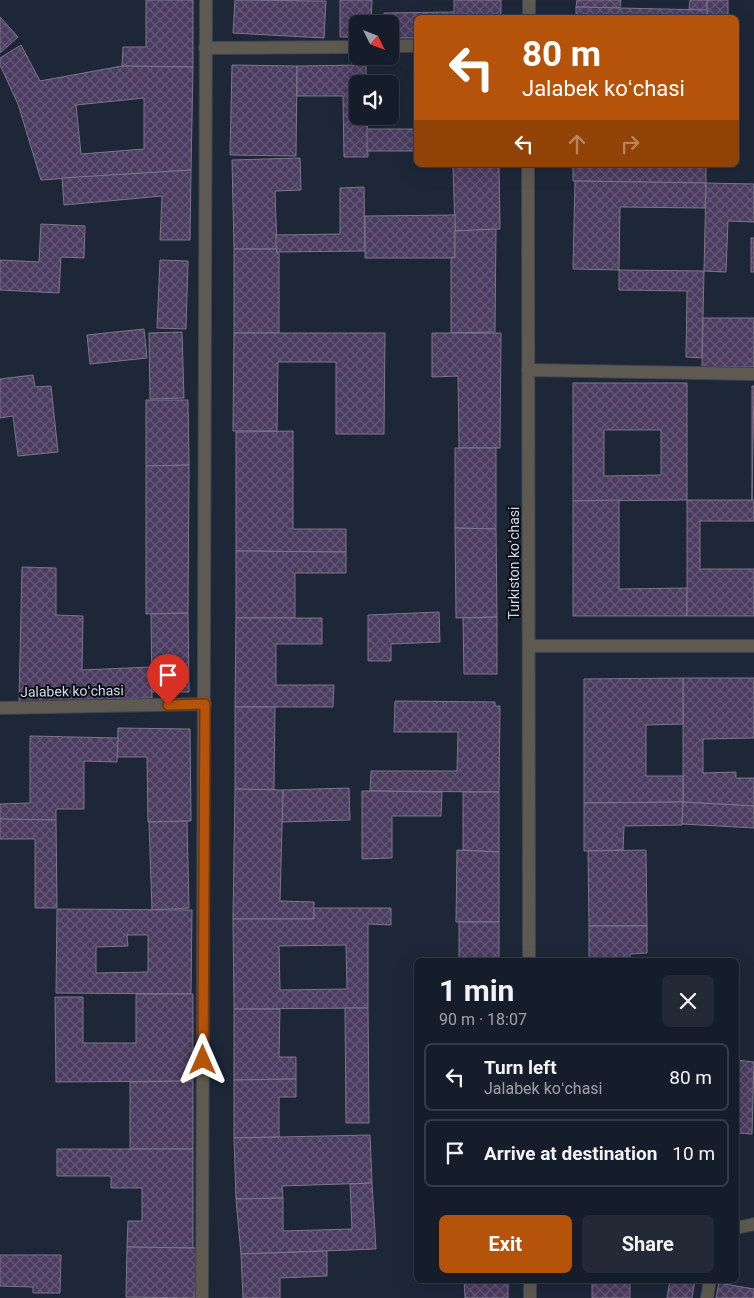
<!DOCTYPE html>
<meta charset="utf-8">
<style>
:root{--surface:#161d2a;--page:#232a36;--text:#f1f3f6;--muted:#9ea2a8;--line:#353b47;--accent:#b45309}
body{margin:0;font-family:Roboto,sans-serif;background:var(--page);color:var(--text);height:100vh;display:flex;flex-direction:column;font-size:19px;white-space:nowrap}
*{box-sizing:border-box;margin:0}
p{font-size:16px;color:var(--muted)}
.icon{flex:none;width:28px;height:28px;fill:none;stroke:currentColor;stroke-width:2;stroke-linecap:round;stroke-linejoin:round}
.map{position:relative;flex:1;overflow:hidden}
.sheet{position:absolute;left:414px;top:958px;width:325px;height:325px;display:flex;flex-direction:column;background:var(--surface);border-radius:8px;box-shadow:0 5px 20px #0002,0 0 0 1px var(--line)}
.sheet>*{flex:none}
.top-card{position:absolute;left:414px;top:15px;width:325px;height:152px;border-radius:8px;box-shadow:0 5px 20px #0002,0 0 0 1px var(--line);background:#b45309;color:#fff;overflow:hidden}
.needle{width:32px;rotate:132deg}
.controls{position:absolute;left:349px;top:15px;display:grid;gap:10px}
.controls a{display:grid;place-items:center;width:50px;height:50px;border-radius:8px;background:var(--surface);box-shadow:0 5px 20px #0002,0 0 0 1px var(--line);font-size:25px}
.pin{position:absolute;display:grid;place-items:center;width:42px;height:42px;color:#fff;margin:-51px -21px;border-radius:50% 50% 50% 0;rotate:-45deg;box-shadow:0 0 5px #0007}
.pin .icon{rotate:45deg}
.me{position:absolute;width:55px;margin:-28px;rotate:0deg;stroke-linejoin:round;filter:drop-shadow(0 0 4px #0008)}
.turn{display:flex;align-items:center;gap:18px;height:105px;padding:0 25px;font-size:22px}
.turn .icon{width:65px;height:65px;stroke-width:2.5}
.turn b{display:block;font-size:35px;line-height:42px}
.lanes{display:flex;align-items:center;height:48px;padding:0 25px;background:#0003;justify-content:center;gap:25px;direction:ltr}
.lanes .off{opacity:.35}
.round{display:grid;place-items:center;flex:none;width:52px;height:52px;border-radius:8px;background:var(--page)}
.head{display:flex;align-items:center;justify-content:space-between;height:85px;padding:0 25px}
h1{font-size:30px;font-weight:700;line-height:38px}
.cta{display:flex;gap:10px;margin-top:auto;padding:10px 25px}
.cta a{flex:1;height:58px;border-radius:8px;background:var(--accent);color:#fff;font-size:20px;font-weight:700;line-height:58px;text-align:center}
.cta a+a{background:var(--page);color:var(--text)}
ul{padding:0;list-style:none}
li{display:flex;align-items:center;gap:15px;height:68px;margin:0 10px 8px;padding:0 15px;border:2px solid var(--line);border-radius:8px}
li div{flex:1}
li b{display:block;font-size:19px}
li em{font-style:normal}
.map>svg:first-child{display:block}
.building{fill:url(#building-cross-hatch);stroke:#7e758b;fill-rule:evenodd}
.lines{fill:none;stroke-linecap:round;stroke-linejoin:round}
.minor-casing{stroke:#3a4454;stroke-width:14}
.minor{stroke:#5f5a51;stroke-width:12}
.route-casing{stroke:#753606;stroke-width:12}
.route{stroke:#b45309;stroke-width:9}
.labels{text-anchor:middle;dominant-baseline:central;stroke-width:4;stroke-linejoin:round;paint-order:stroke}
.street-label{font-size:14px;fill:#d2dae5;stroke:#0b1017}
</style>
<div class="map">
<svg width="754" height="1298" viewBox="0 0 754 1298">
<defs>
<pattern id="building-cross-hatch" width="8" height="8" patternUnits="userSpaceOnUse" patternTransform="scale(1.25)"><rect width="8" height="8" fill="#4b3c60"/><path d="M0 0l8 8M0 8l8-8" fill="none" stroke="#645877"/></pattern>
</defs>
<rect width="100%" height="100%" fill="#1d2738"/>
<!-- building -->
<g class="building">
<path d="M146,0H193V67L122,66L123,47H146Z"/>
<path d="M235,0L326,1L324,38L233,33Z"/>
<path d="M340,0H372L371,24H358V37H340Z"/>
<path d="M454,0H501V18H416V38H390V24H384V13L454,12Z"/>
<path d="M577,0H621L620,8L576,7Z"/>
<path d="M690,0H707V10L689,9Z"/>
<rect x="707" y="0" width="21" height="15"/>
<path d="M576,7L707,10V18H576Z"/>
<path d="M0,17L18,37L0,53Z"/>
<path d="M21,45L40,81L122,66L193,67L191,170L41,180L18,104L0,65V58ZM144,98V149L81,154L76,105Z"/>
<path d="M232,65L297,66L296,156L230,155Z"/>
<path d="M366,65V84H358V116H367L368,157H344L343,96H297V66Z"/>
<rect x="367" y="129" width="49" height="22"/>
<path d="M300,158L301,190L275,191L277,249H234L232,160Z"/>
<path d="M453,165H499L500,229L455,231Z"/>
<path d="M573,165H706V183L573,181Z"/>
<path d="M191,170L190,240H160L162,196L64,205L62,178Z"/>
<path d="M575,181L706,183L705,208L620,207L619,270L573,269Z"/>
<path d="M706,183L754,184V222L728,221L726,272L704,271Z"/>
<path d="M364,187L365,251L276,252V235L340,234V188Z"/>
<path d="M455,215V258H365V216Z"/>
<path d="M41,224L85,226L84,258L61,257L59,293L0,290V260L39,262Z"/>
<path d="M496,229L495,332L451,333V257L455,258V231Z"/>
<rect x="751" y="238" width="3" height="34"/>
<path d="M234,249H277L276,252L279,253V333H234Z"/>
<path d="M160,260L188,261L186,329L157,328Z"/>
<path d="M619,270L704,271L702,358L686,357L687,291L619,290Z"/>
<path d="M703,318H754V367H702Z"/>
<path d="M144,329L147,358L90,364L87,335Z"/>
<path d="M182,332L184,398L150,399L149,333Z"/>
<path d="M234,333H385L384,434H336V362H278L277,431H233Z"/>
<path d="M432,333H501L500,448H459L458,376L432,377Z"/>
<path d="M33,375L35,387L51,386L58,452L18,456L13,416L0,418V379Z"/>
<path d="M573,383H687V500L573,501ZM604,430H661V475L604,476Z"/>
<path d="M752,386H754L752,500Z"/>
<path d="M146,400H188L189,465L146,466Z"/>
<path d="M293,431V529H346V552L236,551V432Z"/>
<path d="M455,448H496V529L455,528Z"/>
<path d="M189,465L188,613L146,614V466Z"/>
<path d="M619,500V589L687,588V616H573V501Z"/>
<path d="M687,500H754V521H700V569H754V616H687Z"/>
<path d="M455,528L496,529L497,617L456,618Z"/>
<path d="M236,551L346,552V573H295V618H236Z"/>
<path d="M22,567L56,568V615L83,616L82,670L151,667L152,698L19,702Z"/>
<path d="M439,612L440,642L391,644V661H368V615Z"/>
<path d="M188,613L189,692H152L151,614Z"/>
<path d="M497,617V674H464L463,618Z"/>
<path d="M236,618H322V644H276V685H334L333,707H235Z"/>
<path d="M683,678H754V738L703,739V773L736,772V778H754V806L683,802Z"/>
<path d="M683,678V724L646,725V776H683V802L584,803V679Z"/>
<path d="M395,701L495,702V706H500L499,792L370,791L371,771H457L458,732H394Z"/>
<path d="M235,707H275L274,790L235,789Z"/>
<path d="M118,728L190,729L191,821L148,822L147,757H117Z"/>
<path d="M30,736L118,738L117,762L84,761V809H56V820L0,819V804L30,803Z"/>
<path d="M349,788L350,820L282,822L283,790Z"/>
<path d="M235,789L283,790L280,901L314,902V919H233Z"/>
<path d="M362,791L442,792L441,816H392V858L362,859Z"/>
<path d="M463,792H499V852L463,850Z"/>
<path d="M683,802L682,825L624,826L623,850L584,851V803Z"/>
<path d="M683,802L754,806V828L682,824Z"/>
<path d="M0,819L56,820L57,908H35V839H0Z"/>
<path d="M187,821L189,908L152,910L149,822Z"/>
<path d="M457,850L499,852V922H456Z"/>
<path d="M646,850L647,926H589L588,851Z"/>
<path d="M314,908H391V925L368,924V1008L234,1009L233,919H314ZM346,945L347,989L280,990L279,946Z"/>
<path d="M57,909L192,910L191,994L56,993ZM127,935H148V972L96,973V947L128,946Z"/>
<rect x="459" y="922" width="40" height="38"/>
<path d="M589,926H647V953L630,954V960H589Z"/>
<path d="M136,994H193V1081L56,1082L55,997H83V1043H136Z"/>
<path d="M345,1008H368L369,1123H346Z"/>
<path d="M234,1009H280L279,1057H296V1079L234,1080Z"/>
<path d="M736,1060L754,1062L752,1134L736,1133Z"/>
<path d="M296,1079V1097H279V1137L234,1138V1080Z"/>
<path d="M193,1081V1149H130V1082Z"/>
<path d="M370,1135L372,1183L282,1186L283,1198L236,1199L234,1138Z"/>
<path d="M57,1149H193V1248L127,1247L128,1221H142V1188H111V1176H57Z"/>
<path d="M372,1183L376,1249L241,1254L236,1199L283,1198V1231L352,1229L350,1184Z"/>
<path d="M127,1247L196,1248L195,1298L126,1297Z"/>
<path d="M327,1251V1276L280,1278V1298H243L241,1254Z"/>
<path d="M0,1255H61L60,1293H33V1287L0,1286Z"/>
<path d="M464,1280H508V1298H465Z"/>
<rect x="592" y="1280" width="38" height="18"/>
<path d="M670,1280H695L692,1298H667Z"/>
<path d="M719,1283L754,1289V1298H716Z"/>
</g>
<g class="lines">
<defs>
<g id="minor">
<path d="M529,18V0"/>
<path d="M390,46H416"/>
<path d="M205,48L358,47"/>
<path d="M528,165L529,960"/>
<path d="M528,370L754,374"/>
<path d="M529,646H754"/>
<path d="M0,708L205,704"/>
<path d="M736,1228L754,1224"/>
<path d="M530,1280V1298"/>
<path d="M202,1298L206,0"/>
<path d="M707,1298L710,1280"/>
</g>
</defs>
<!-- minor casing -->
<use href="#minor" class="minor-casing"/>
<!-- minor -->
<use href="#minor" class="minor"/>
</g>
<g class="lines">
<defs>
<path id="route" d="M168,705L205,704L203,1060"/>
</defs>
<!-- route casing -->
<use href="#route" class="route-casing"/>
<!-- route -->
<use href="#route" class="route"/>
</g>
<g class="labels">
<!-- street labels -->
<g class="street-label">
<text transform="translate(514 563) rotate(-90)">Turkiston koʻchasi</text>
<text transform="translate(72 691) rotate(-1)">Jalabek koʻchasi</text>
</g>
</g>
</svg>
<div class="controls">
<a><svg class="needle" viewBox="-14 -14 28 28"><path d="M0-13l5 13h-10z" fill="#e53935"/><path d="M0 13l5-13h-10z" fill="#9ea2a8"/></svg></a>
<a><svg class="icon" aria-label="sound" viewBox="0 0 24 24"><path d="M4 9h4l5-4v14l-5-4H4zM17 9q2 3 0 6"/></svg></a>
</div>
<div class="pin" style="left:168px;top:705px;background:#d93025"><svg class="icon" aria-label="arrive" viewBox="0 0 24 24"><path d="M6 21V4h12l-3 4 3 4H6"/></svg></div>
<svg class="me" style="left:203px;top:1060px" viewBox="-20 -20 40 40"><path d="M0-17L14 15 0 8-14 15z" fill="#b45309" stroke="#fff" stroke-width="4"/></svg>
<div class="top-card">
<div class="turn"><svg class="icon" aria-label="left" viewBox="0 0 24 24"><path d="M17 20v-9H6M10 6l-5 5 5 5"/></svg><div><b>80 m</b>Jalabek koʻchasi</div></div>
<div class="lanes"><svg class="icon" aria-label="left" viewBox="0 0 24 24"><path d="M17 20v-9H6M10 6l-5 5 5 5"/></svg><svg class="icon off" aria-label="ahead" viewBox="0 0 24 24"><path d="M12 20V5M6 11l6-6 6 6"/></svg><svg class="icon off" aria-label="right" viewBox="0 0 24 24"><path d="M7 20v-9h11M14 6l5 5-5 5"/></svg></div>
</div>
<section class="sheet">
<div class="head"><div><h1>1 min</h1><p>90 m · 18:07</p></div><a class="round"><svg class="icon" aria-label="close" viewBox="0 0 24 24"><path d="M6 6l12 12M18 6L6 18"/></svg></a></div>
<ul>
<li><svg class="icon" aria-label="left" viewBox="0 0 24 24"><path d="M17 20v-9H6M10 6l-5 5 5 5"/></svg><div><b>Turn left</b><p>Jalabek koʻchasi</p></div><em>80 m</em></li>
<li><svg class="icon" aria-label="arrive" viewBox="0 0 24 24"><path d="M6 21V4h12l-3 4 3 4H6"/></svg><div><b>Arrive at destination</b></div><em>10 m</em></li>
</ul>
<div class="cta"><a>Exit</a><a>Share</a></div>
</section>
</div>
